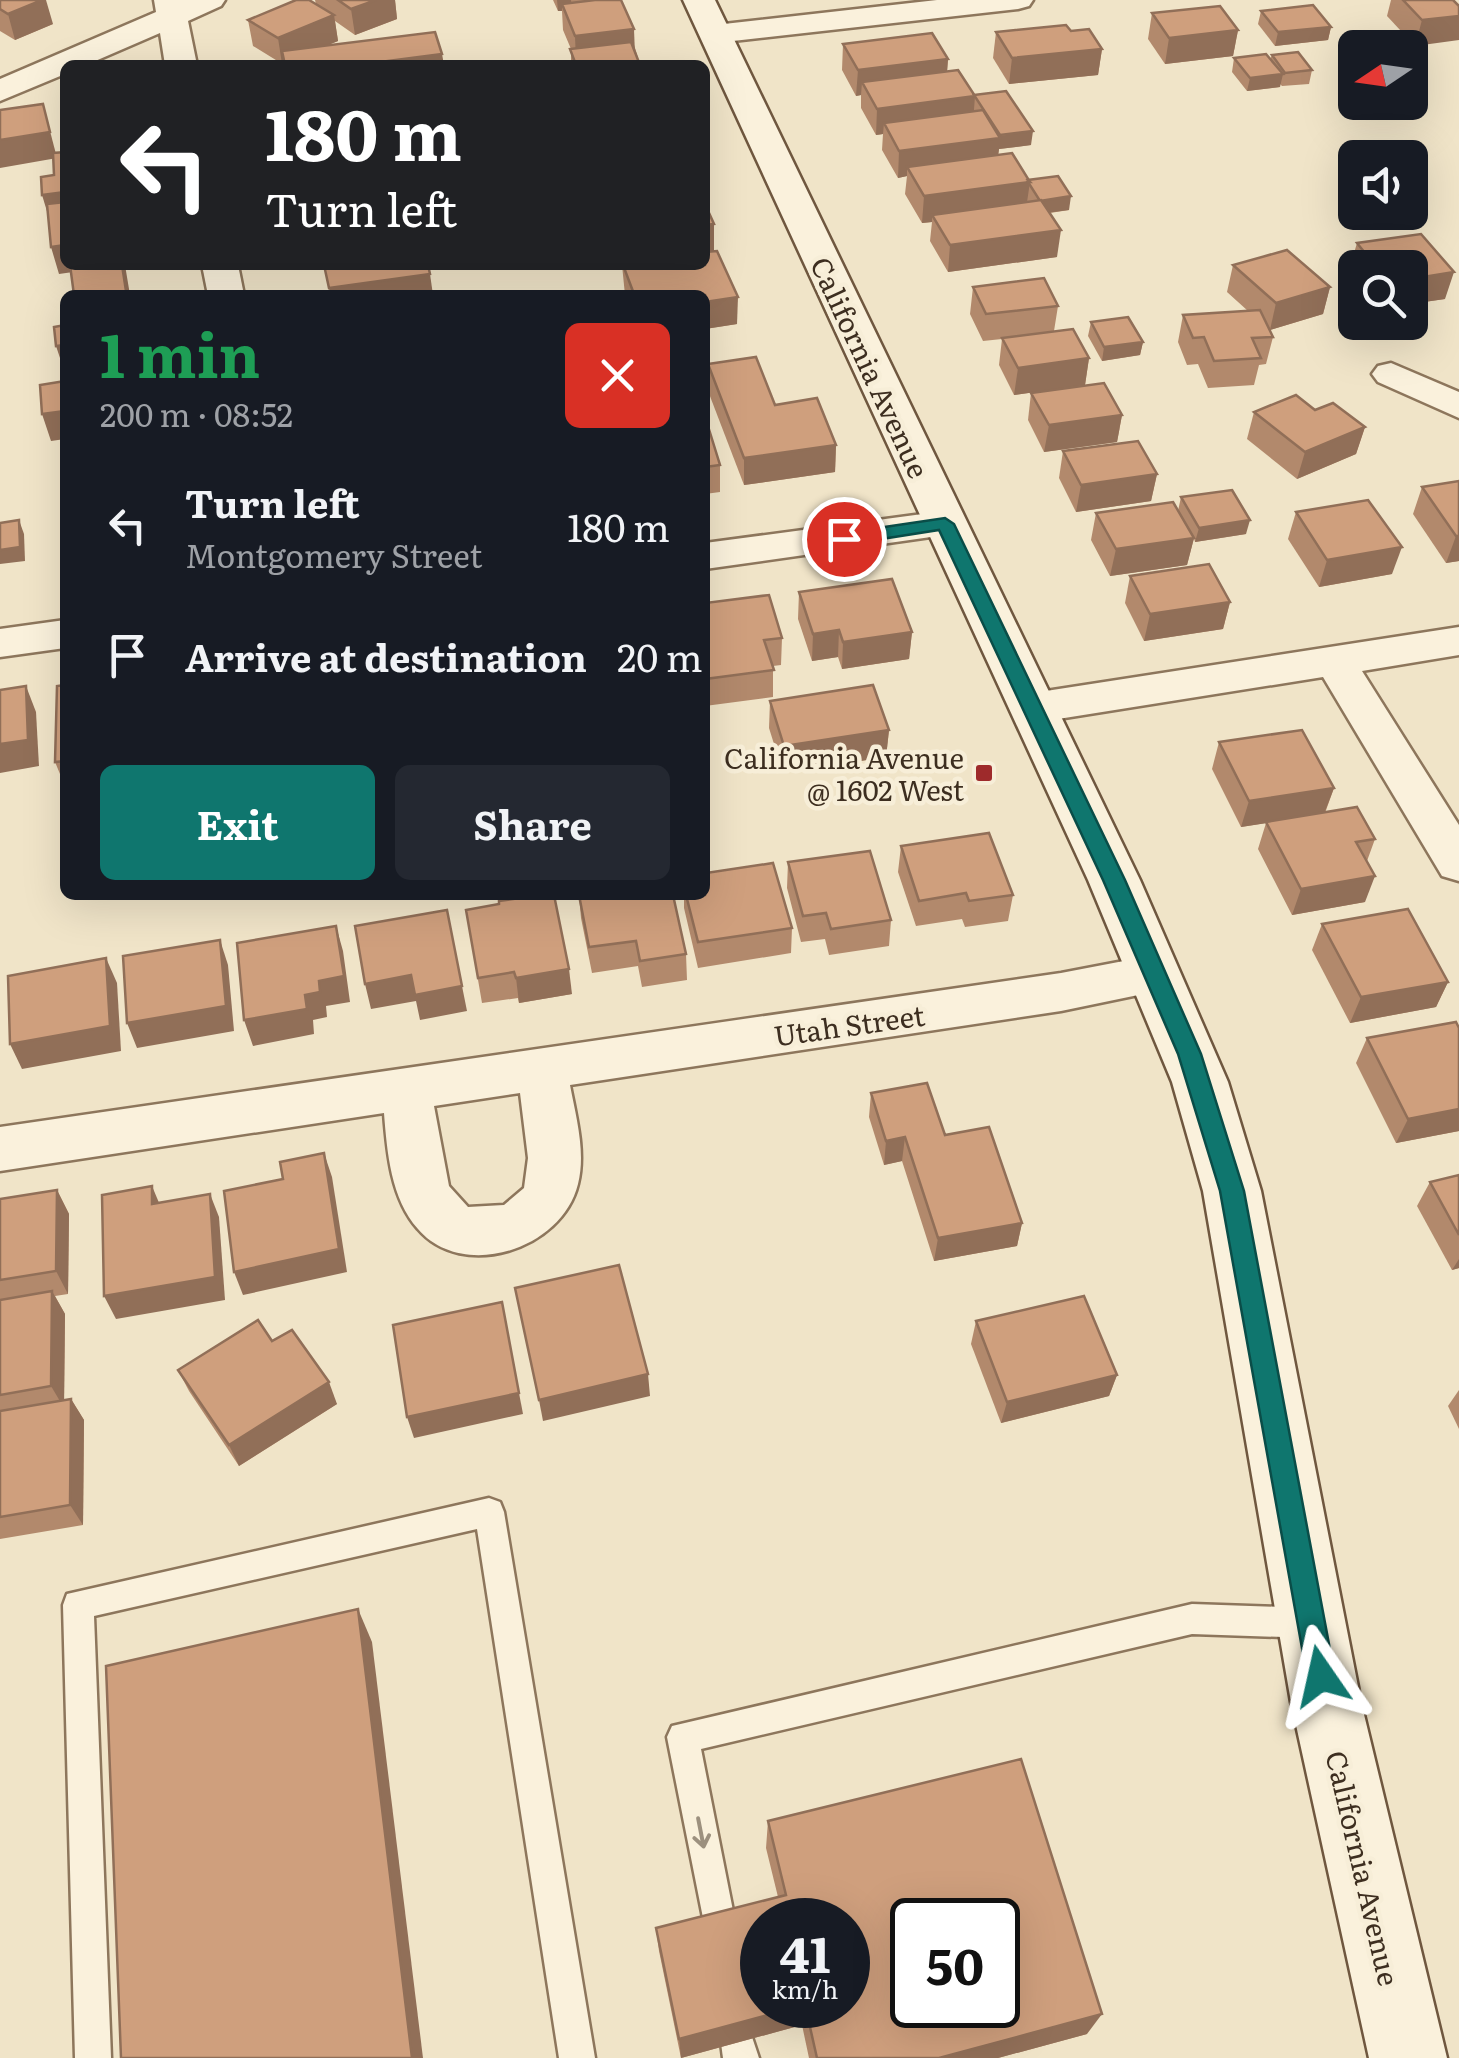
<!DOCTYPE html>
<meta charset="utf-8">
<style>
:root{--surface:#171b24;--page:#242831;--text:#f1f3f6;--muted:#9ea1a6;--accent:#0f766e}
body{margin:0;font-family:Literata,serif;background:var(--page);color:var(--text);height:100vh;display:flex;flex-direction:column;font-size:38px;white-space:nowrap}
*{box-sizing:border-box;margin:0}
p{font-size:32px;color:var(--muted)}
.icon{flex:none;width:55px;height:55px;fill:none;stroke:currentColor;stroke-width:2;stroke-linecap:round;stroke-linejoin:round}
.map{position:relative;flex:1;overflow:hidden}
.drawer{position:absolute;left:60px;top:290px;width:650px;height:610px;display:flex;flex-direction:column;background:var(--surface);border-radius:15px;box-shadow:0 10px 40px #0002}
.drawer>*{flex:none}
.banner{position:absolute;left:60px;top:60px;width:650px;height:210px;border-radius:15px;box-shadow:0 10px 40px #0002;background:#202124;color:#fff;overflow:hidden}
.needle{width:65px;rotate:257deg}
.controls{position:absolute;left:1338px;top:30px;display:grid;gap:20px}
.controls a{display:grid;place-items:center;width:90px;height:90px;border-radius:15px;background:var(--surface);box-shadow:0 10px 40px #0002;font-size:50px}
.speed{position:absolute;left:740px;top:1898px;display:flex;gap:20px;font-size:50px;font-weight:700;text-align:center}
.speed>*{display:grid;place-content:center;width:130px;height:130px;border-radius:50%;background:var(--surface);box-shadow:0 10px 40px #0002;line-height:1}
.speed small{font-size:25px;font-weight:400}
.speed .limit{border:5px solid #111;border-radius:15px;background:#fff;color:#111}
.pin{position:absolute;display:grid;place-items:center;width:85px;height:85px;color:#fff;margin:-42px;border:5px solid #fff;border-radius:50%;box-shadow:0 2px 10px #0007}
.me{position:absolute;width:110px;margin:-55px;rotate:349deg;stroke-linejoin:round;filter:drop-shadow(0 0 8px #0008)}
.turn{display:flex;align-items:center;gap:35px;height:210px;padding:0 40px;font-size:45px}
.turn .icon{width:130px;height:130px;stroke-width:2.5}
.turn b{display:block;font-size:70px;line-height:85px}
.round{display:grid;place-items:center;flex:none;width:105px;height:105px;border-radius:15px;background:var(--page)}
.summary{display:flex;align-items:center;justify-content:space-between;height:170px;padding:0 40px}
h1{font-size:60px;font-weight:700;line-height:75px;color:#1e9e55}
.action{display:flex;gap:20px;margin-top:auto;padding:20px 40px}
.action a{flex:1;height:115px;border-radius:15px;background:var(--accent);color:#fff;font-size:40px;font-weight:700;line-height:115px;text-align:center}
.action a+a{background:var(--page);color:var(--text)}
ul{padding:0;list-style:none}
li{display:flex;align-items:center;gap:30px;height:130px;padding:0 40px}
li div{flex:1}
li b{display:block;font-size:38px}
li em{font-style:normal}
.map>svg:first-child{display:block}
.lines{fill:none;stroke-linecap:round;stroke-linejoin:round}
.service-casing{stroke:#8d765c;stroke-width:5}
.minor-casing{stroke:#8d765c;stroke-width:5}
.secondary-casing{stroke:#6f573f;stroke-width:5}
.service{fill:#faf1dc;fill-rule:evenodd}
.minor{fill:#faf1dc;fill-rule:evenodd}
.secondary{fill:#faf1dc;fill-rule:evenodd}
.wall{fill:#b2896c}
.shaded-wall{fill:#916f58}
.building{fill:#cf9f7d;stroke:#916f58;stroke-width:2.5;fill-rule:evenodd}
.oneway{stroke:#9c907e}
.route{fill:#0f766e;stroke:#0a4d48;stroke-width:2.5}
.poi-dot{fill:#9e2a2b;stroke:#f7eed8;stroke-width:4}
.labels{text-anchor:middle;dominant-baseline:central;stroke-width:9;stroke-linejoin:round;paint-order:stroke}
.street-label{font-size:28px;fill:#3d2e20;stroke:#f7eed8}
.poi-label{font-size:28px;fill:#3d2e20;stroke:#f7eed8;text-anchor:end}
</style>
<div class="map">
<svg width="1459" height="2058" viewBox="0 0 1459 2058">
<rect width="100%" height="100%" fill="#f0e4c8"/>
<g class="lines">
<defs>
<g id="service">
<path d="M489,1498L500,1502L504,1512L595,2058H559L477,1529L94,1616L111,2058H75L63,1605L67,1594Z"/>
<path d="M1192,1604L1311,1608L1322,1612L1326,1623L1322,1634L1311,1638L1192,1634L701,1749L738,1936L733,1948L721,1953L709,1948L667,1737L672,1726Z"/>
<path d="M738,2026L750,2031L759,2058H723L721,2043L726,2031Z"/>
</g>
<g id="minor">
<path d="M154,0H225L221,6L188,21L197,65H165L160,33L86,65H65V74L0,101V79L156,12Z"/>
<path d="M937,0H1033L1029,6L1018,9L715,43L704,40L700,34L704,28L715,25Z"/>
<path d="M202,265H238L244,295H208Z"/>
<path d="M1391,363L1459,392V418L1378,382L1372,374L1378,366Z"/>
<path d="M945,511L959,515L965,524L959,533L705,569V543Z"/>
<path d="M65,620V648L0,657V629Z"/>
<path d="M1459,627V655L1362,671L1459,825V881L1442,876L1323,677L1033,723L1018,719L1011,708L1018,697L1033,693Z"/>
<path d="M1155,955L1172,960L1179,974L1172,988L1061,1011L570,1085C576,1117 586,1152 578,1184C562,1250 462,1281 418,1229C391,1199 387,1152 384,1113L0,1171V1127L1061,973ZM520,1093L528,1158L524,1188L504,1205L468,1207L449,1186L434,1106Z"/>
</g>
<path id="secondary" d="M683,0H715L1140,880L1228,1082L1261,1191L1361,1702L1447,2058H1369L1291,1702L1203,1191L1172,1082L1088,880Z"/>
</defs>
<!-- service casing -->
<use href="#service" class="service-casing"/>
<!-- minor casing -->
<use href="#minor" class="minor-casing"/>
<!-- secondary casing -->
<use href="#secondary" class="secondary-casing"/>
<!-- service -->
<use href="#service" class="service"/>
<!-- minor -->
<use href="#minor" class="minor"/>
<!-- secondary -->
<use href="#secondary" class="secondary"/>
</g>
<!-- wall -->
<g class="wall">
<path d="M0,0L53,24L15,40L0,31Z"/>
<path d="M315,0H395L397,19L355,35L335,21L338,41L328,45L444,65H284L253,46L248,20L316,4Z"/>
<path d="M553,0H621L640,65H571V49L563,30L562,11H558Z"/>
<path d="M1391,0H1453L1415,46L1387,16Z"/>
<path d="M1261,11L1331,27L1328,40L1275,46L1258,24Z"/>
<path d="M1152,13L1238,30L1233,56L1165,64L1148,39Z"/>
<path d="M1071,31L1102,49L1098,75L1009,84L993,58L996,32Z"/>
<path d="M843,44L948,59L947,72L1031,145L999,149L998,155L1069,210L1050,213L1057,257L948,272L930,241L932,222L922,223L905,194L907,176L898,178L882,150L883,134L876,135L861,108V95L856,96L842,70Z"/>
<path d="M1272,55L1312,70L1309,84L1282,86L1280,84V87L1247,91L1232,72L1234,58L1270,59Z"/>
<path d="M1421,234L1445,299L1410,304V268H1355V277L1349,270L1357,243Z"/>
<path d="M714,251L737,324L705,329V295H625L622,265Z"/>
<path d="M1233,265L1330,287L1323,314L1270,330L1273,337L1266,364L1259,365L1254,385L1208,388L1198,364L1187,365L1178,342L1183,315L1248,311L1227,292Z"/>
<path d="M973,287L1058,306L1054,331L1089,358L1085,385L1014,395L999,365L1002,339L983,341L970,314Z"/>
<path d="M1091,322L1143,342L1140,355L1102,361L1088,336Z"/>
<path d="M708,364L836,445L835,472L744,485L708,391Z"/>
<path d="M1031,393L1122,415L1117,442L1044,452L1028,420Z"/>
<path d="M1315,410L1365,427L1356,454L1297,479L1247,439L1254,412Z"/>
<path d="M705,423L720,465V492L705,494Z"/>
<path d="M1063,451L1157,474L1151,501L1076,512L1059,478Z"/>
<path d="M1459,481V561L1446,563L1413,514L1422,487Z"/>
<path d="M1181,497L1246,534L1195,542L1194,538L1187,565L1110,576L1091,540L1096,513L1178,511Z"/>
<path d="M1296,512L1392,574L1319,587L1288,539Z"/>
<path d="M1130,576L1230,602L1223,629L1144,641L1125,603Z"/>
<path d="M799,592L912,632L909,659L842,669L838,657L812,661L798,619Z"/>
<path d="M705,603L782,638L781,665L773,666V697L705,706Z"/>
<path d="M65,685V786L55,762Z"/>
<path d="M770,701L889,730L886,757L783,773L769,728Z"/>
<path d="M1219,742L1334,788L1325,813L1375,839L1367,861L1365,902L1292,915L1258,849L1266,823L1241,827L1212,769Z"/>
<path d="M901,846L1013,895L1008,921L965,927L962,919L916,926L898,872Z"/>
<path d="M788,862L891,920L889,946L829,955L825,939L801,942L787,888Z"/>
<path d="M706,873L792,928L791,953L698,968L684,908V895H705Z"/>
<path d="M579,895L686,954L687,980L642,987L638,966L592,973L581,918Z"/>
<path d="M499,904L572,994L519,1003L518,998L482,1003L466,910Z"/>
<path d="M1322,924L1448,982L1436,1007L1350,1023L1312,950Z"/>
<path d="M1459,1028V1131L1396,1143L1356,1063L1367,1038Z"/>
<path d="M871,1093L945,1135L1022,1223L1017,1246L934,1261L902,1161L884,1165L869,1117Z"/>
<path d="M1459,1175V1268L1452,1270L1417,1206L1430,1182Z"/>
<path d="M57,1190L69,1214L68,1294L55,1296L65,1314L64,1400L71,1399L84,1420L83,1525L0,1539V1199Z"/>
<path d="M976,1321L1117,1375L1109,1396L1001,1423L971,1344Z"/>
<path d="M272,1341L337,1404L239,1466L189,1391L178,1370Z"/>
<path d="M1459,1390V1429L1448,1406Z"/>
<path d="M768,1821L1087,2034L998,2058H809L802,2025L681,2058L659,1951L656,1928L778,1897L766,1848Z"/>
</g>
<!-- shaded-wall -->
<g class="shaded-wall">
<path d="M42,0H46L53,24L15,40L8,14Z"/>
<path d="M376,0H395L397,19L355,35L351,9Z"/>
<path d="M557,0H571L572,9L562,4V11H558Z"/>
<path d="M334,15L338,41L282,64L278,38Z"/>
<path d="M1459,16V40L1415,46L1422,20Z"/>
<path d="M1331,27L1328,40L1275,46L1278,32Z"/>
<path d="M634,29L635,55L576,62L575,36Z"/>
<path d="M1238,30L1233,56L1165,64L1169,38Z"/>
<path d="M1102,49L1098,75L1009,84L1012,58Z"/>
<path d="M442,54L444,65H357Z"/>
<path d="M948,59L946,85L862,82L861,95L856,96L858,70Z"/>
<path d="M1283,74L1280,87L1247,91L1250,78Z"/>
<path d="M975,96L973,123H884L883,134L876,135L877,109Z"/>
<path d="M43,104L57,158L0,168V140Z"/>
<path d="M1033,131L1031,145L999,149L997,164L907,167V176L898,178L899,151Z"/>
<path d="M1030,182L1026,209L932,215V222L922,223L924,196Z"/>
<path d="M65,192V220L50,221L42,195Z"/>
<path d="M1071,196L1069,210L1038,214L1040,201Z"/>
<path d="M714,224V251L705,265V225Z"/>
<path d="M1061,230L1057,257L948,272L950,245Z"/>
<path d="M65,245V265H125L130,295H98L122,265L59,274L51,247Z"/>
<path d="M1454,272L1445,299L1410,304L1411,279Z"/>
<path d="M430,274L433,295H330L329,288Z"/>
<path d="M1330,287L1323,314L1270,330L1276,303Z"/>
<path d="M738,297L737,324L705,329V302Z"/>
<path d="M1143,342L1140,355L1102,361L1104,347Z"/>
<path d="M65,345V373L56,346Z"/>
<path d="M1089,358L1085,385L1014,395L1018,368Z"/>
<path d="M65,411V439L51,441L42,414Z"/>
<path d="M1122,415L1117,442L1044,452L1049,425Z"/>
<path d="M1365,427L1356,454L1297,479L1305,452Z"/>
<path d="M836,445L835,472L744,485V458Z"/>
<path d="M1157,474L1151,501L1076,512L1081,485Z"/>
<path d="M19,520L24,534L25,561L0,564V550Z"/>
<path d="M1250,520L1246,534L1195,542L1199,528Z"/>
<path d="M1456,536H1459V561L1446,563Z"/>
<path d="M1194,538L1187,565L1110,576L1116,549Z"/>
<path d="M1402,547L1392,574L1319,587L1327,560Z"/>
<path d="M1230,602L1223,629L1144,641L1150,614Z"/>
<path d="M839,630L838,657L812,661L813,634Z"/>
<path d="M912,632L909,659L842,669L843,642Z"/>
<path d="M26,686L36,712L39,766L0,773V744Z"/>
<path d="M889,730L886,757L783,773L784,746Z"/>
<path d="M1334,788L1324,814L1241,827L1249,801Z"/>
<path d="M1375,876L1365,902L1292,915L1301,889Z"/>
<path d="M336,926L343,951L350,1002L326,1006L327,1017L313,1020L314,1034L253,1046L244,1020L319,981Z"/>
<path d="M220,940L228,965L234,1031L137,1048L127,1023Z"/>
<path d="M106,958L117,983L121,1051L22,1069L10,1044Z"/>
<path d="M569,969L572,994L519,1003L516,978Z"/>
<path d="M411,975L462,986L467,1011L420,1020L416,1001L371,1009L365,984Z"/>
<path d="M1448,982L1436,1007L1350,1023L1361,997Z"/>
<path d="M1459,1109V1131L1396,1143L1408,1119Z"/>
<path d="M905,1137L902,1161L884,1165L886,1141Z"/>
<path d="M324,1153L332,1177L347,1272L243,1295L234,1272Z"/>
<path d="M152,1186L162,1210L152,1204Z"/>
<path d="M57,1190L69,1214L68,1294L56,1271Z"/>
<path d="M210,1194L219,1217L225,1300L116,1319L104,1296Z"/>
<path d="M1022,1223L1017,1246L934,1261L938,1238Z"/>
<path d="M1459,1259V1268L1452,1270Z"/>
<path d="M52,1291L65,1314L64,1408L51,1386Z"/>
<path d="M648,1374L650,1396L543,1421L539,1400Z"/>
<path d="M1117,1375L1109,1396L1001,1423L1007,1402Z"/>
<path d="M329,1382L337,1404L239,1466L229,1445Z"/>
<path d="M519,1393L523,1414L414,1438L407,1417Z"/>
<path d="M71,1399L84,1420L83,1525L70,1505Z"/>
<path d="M358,1609L372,1642L423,2058H412Z"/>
<path d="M805,2005L802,2025L681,2058L679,2039Z"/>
<path d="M1102,2014L1087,2034L998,2058H939Z"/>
</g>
<!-- building -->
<g class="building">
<path d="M0,0H42L8,14L0,9Z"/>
<path d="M296,0H309L334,15L278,38L248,20Z"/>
<path d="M338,0H376L351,9Z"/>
<path d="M595,0H621L634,29L575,36L562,4Z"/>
<path d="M1403,0H1453L1459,6V16L1422,20Z"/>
<path d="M1313,5L1331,27L1278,32L1261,11Z"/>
<path d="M1220,6L1238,30L1169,38L1152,13Z"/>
<path d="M1066,25L1071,31L1089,29L1102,49L1012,58L996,32Z"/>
<path d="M435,32L442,54L357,65H285L282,51Z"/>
<path d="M932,33L948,59L858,70L843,44Z"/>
<path d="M631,42L640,65H576L570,49Z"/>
<path d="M1298,52L1312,70L1285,73L1272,55Z"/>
<path d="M1266,54L1283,74L1250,78L1234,58Z"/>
<path d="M958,70L975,96L877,109L862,82Z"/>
<path d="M1006,91L1033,131L1000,135L974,95Z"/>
<path d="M43,104L50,132L0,140V110Z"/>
<path d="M983,110L1000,138L899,151L884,123Z"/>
<path d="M65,152V192L42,195L41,177L54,175L53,153Z"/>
<path d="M1012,153L1030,182L924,196L907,167Z"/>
<path d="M1058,176L1071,196L1040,201L1028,182H1030L1028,180Z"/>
<path d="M1041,200L1061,230L950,245L932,215Z"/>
<path d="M65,202V245L51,247L47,204Z"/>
<path d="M705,204L714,224L705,225Z"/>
<path d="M1421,234L1454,272L1411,279L1410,268H1377L1357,243Z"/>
<path d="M1287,250L1330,287L1276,303L1233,265Z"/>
<path d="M717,251L738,297L705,302V295H647L645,292L634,294L623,265H705V252Z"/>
<path d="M70,265H122L126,291L98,295H74Z"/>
<path d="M324,265H428L430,274L329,288Z"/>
<path d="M1044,278L1058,306L986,314L973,287Z"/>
<path d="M1260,310L1273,337L1252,338L1261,358L1214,361L1204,337L1193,338L1183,315Z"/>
<path d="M1128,317L1143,342L1104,347L1091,322Z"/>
<path d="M65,325V345L56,346L54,327Z"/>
<path d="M1073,329L1089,358L1018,368L1002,338Z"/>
<path d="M756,357L775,405L817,398L836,445L744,458L708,364Z"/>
<path d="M65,381V411L42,414L40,385Z"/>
<path d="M1104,383L1122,415L1049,425L1031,393Z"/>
<path d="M1296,395L1315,410L1333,403L1365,427L1305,452L1254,412Z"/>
<path d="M705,423H707L720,465L705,467Z"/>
<path d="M1138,441L1157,474L1081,485L1063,451Z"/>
<path d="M1459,481V536H1456L1422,487Z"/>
<path d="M1232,490L1250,520L1199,528L1181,497Z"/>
<path d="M1368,500L1402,547L1327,560L1296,512Z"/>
<path d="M1173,502L1194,538L1116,549L1096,513Z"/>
<path d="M19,520L20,547L0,550V523Z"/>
<path d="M1209,564L1230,602L1150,614L1130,576Z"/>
<path d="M892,579L912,632L843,642L839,630L813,634L799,592Z"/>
<path d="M769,595L782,638L764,640L774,670L705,679V603Z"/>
<path d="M65,685V761L55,762L57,686Z"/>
<path d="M873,685L889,730L784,746L770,701Z"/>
<path d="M26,686L28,740L0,744V690Z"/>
<path d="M1302,730L1334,788L1249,801L1219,742Z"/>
<path d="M1357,807L1375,839L1356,842L1375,876L1301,889L1266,822Z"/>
<path d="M989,833L1013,895L969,901L966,893L919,901L901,846Z"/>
<path d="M870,851L891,920L831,929L826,913L803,916L788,862Z"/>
<path d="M773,863L792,928L698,942L686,895H705V879H708L706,873Z"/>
<path d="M541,895H554L569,969L516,978L514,972L478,978L466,910L499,904V901Z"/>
<path d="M579,895H673L686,954L640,961L636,941L589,947Z"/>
<path d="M1408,909L1448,982L1361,997L1322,924Z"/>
<path d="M447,910L462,986L415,995L411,975L365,984L355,926Z"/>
<path d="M336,926L344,976L319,981L320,992L305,995L307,1009L244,1020L237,943Z"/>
<path d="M220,940L226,1006L127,1023L123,956Z"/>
<path d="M106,958L110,1026L10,1044L8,976Z"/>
<path d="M1456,1022L1459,1028V1109L1408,1119L1367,1038Z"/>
<path d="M927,1083L945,1135L989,1127L1022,1223L938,1238L905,1137L886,1141L871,1093Z"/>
<path d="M324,1153L339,1249L234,1272L224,1191L283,1179L280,1162Z"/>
<path d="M1459,1175V1235L1430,1182Z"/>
<path d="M152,1186V1204L210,1194L215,1277L104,1296L102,1195Z"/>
<path d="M57,1190L56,1271L0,1280V1199Z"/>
<path d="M619,1265L648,1374L539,1400L515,1288Z"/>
<path d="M52,1291L51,1386L0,1395V1300Z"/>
<path d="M1084,1296L1117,1375L1007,1402L976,1321Z"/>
<path d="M502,1302L519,1393L407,1417L393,1325Z"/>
<path d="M258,1320L272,1341L292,1330L329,1382L229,1445L178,1370Z"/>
<path d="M71,1399L70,1505L0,1517V1411Z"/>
<path d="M358,1609L412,2058H121L106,1666Z"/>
<path d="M1021,1759L1102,2014L939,2058H817L805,2005L679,2039L656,1928L786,1895L768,1821ZM762,1920H848V2005H762ZM912,1920H998V2005H912Z"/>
</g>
<!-- one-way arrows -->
<defs><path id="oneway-shaft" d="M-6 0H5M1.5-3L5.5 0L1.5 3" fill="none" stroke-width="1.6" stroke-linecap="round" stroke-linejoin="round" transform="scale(2.5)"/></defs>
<use class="oneway" href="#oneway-shaft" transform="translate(701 1833) rotate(79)"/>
<!-- route -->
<path class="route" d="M945,518L954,524L1125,880L1201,1054L1244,1191L1335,1676L1331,1686L1321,1690L1311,1686L1307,1676L1220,1191L1178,1054L1103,880L939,530L844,545L835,539L844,533Z"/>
<!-- markers -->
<rect class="poi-dot" x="974" y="763" width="20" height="20" rx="5"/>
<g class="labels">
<!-- street labels -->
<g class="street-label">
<text transform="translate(871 367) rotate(65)">California Avenue</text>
<text transform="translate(849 1024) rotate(-8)">Utah Street</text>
<text transform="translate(1364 1868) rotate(77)">California Avenue</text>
</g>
<!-- poi labels -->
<g class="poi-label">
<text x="964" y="757">California Avenue<tspan x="964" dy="32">@ 1602 West</tspan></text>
</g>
</g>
</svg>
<div class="controls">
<a><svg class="needle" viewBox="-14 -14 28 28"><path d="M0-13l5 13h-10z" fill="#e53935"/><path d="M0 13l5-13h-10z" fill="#9ea1a6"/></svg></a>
<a><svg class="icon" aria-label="sound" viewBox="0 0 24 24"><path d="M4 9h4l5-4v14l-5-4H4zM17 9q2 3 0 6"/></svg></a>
<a><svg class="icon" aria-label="search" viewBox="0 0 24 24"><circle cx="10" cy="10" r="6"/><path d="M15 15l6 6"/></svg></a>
</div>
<div class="speed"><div>41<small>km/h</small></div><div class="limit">50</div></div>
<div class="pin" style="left:844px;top:539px;background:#d93025"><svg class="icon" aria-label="arrive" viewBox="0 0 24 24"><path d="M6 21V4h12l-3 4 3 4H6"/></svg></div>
<svg class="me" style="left:1321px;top:1676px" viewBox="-20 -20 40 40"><path d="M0-17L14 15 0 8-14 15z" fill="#0f766e" stroke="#fff" stroke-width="4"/></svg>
<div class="banner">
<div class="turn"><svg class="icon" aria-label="left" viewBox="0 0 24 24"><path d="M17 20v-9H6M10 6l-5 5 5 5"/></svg><div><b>180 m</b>Turn left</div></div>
</div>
<section class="drawer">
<div class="summary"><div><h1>1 min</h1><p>200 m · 08:52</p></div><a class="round" style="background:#d93025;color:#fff"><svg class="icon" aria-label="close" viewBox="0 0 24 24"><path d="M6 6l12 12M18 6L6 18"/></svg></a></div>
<ul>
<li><svg class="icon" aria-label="left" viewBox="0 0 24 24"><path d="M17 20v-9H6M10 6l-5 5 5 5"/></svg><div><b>Turn left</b><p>Montgomery Street</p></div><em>180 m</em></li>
<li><svg class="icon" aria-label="arrive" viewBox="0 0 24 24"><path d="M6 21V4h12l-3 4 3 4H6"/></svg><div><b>Arrive at destination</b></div><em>20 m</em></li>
</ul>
<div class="action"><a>Exit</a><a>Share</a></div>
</section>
</div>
